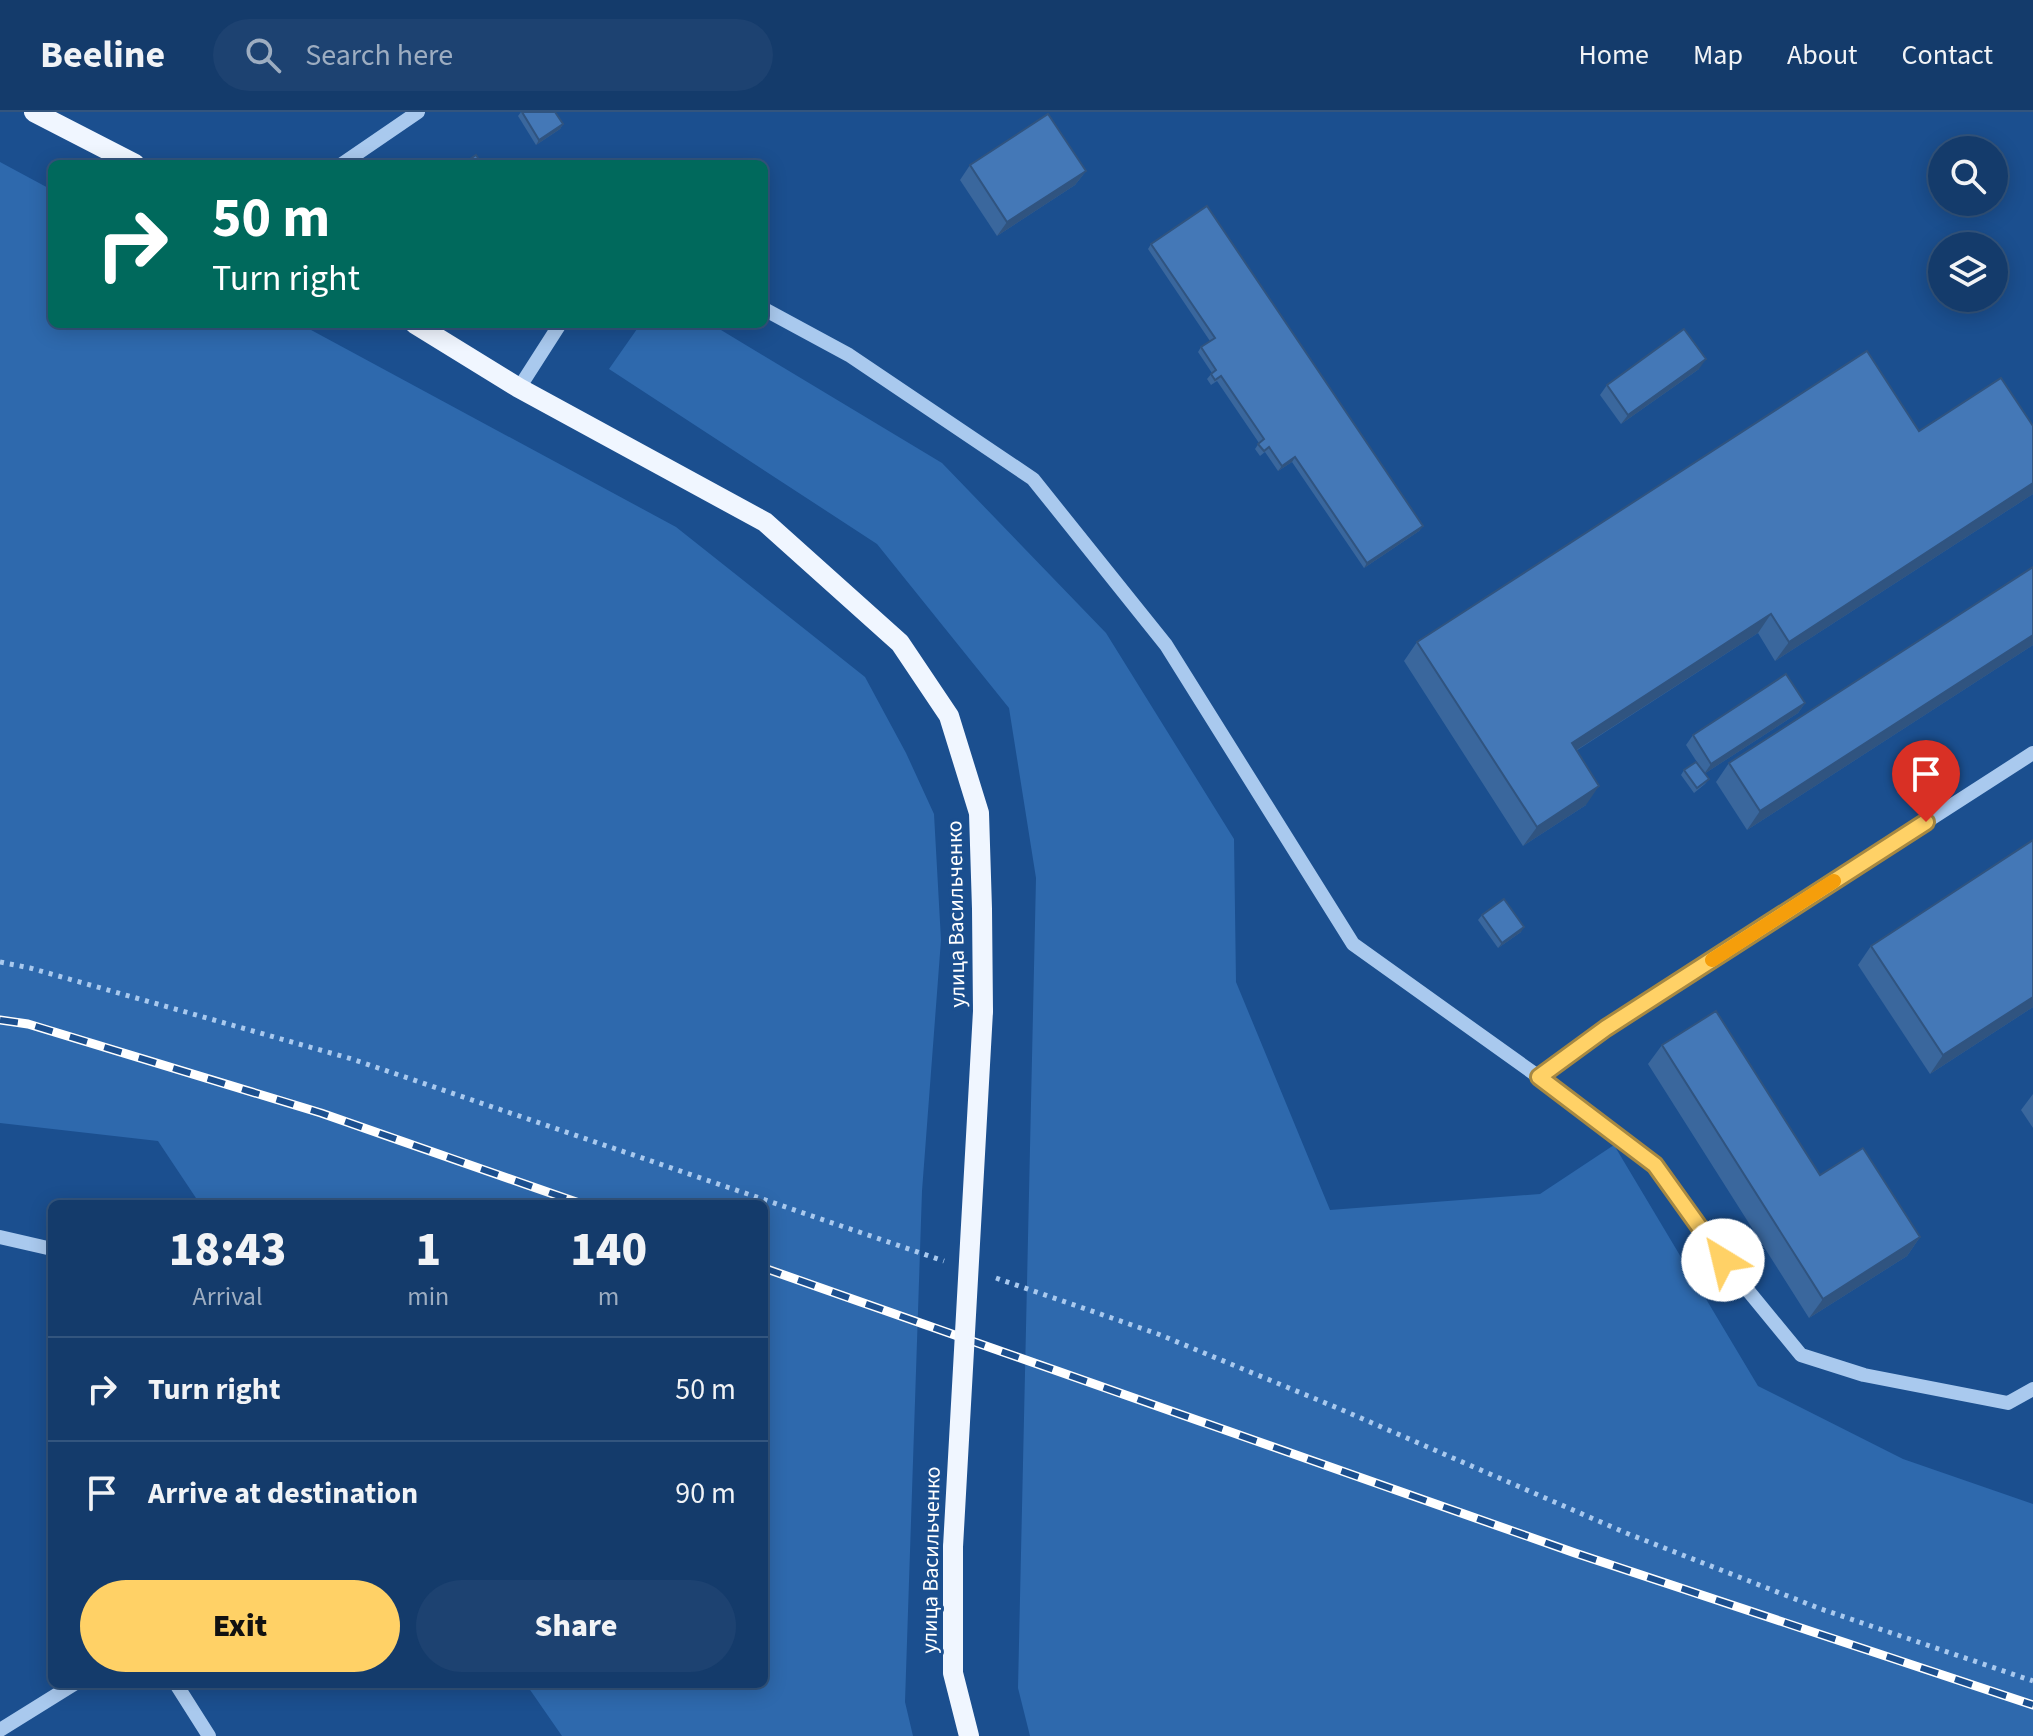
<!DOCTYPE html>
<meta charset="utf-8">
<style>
:root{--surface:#143b6b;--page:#1d4271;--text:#f1f3f6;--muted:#9dadc1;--line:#33557e;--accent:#ffd166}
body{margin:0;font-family:"Source Sans 3",sans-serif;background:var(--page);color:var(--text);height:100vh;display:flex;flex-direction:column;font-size:30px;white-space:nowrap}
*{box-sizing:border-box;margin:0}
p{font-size:26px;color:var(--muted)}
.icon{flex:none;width:44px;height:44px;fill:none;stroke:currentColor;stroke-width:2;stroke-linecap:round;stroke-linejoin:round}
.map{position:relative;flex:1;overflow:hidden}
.panel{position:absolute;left:48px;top:1088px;width:720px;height:488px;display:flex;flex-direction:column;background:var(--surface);border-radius:12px;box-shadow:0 4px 20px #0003,0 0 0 2px var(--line)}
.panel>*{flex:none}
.hud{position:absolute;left:48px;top:48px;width:720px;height:168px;border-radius:12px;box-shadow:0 4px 20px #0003,0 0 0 2px var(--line);background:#00695c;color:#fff;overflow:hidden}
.buttons{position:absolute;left:1928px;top:24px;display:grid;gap:16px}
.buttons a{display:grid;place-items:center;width:80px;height:80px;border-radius:50%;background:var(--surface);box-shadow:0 4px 20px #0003,0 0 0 2px var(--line);font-size:40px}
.pin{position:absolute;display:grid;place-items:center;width:68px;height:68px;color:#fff;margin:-82px -34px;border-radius:50% 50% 50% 0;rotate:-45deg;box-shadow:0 0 8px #0007}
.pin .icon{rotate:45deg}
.me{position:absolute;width:88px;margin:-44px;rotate:324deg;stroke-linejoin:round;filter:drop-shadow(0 0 6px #0008)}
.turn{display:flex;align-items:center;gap:28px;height:168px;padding:0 32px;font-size:36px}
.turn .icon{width:104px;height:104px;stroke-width:2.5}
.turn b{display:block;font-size:56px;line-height:68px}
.eta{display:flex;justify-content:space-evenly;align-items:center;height:136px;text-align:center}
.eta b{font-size:48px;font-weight:800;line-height:56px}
.button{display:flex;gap:16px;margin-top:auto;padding:16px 32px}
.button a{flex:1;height:92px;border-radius:48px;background:var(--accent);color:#111;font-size:32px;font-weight:800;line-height:92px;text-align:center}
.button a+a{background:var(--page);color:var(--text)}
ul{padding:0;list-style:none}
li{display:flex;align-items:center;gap:24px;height:104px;padding:0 32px;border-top:2px solid var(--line)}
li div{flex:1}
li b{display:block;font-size:30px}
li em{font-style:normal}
header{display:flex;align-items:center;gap:48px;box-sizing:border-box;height:112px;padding:0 40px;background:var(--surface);border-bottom:2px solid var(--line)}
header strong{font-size:38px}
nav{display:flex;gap:44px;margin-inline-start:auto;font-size:28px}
.search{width:560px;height:72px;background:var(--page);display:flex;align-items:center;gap:20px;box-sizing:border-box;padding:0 28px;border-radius:44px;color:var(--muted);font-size:30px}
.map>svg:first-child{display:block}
.green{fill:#2e69ad}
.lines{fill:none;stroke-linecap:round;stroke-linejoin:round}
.path{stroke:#a9c9ee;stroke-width:5;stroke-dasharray:4 6;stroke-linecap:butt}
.minor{stroke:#a9c9ee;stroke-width:14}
.major{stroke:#f0f6ff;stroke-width:20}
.rail-casing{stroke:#fff;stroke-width:9}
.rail{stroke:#1b4f8f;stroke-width:6;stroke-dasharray:18;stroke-linecap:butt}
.major-bridge{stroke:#f0f6ff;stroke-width:20}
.wall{fill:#3a679d}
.shaded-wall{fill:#305480}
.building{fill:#4478b7;stroke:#305480;stroke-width:2}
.route-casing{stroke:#a68842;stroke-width:20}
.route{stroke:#ffd166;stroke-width:14}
.slow{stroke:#f59e0b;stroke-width:14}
.labels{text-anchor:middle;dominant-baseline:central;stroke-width:6;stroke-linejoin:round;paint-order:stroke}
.street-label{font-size:22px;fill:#fff;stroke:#1b4f8f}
</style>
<header>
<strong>Beeline</strong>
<div class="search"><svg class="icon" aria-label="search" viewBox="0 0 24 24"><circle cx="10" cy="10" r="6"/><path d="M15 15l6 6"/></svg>Search here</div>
<nav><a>Home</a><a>Map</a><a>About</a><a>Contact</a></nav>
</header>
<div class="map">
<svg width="2033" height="1624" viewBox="0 0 2033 1624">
<rect width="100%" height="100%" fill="#1b4f8f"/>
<!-- green -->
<g class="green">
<path d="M0,50L52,78V212H300L676,415L865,565L906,641L934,702L941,828L922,1079L905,1590L913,1624H562L526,1572H764V1092H200L158,1029L0,1011Z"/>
<path d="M637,217L721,218L942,351L1106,521L1234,727L1236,870L1330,1098L1540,1082L1614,1033L1758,1274L1903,1347L2033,1392V1624H1030L1018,1576L1036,766L1009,596L877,432L609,257Z"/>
</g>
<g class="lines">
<!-- path -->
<g class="path">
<path d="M0,850L30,856L352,947L944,1149"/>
<path d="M996,1166L1158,1222L1340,1297L1626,1421L1821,1497L2033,1569"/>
</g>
<!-- minor -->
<g class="minor">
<path d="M342,52L418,0"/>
<path d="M764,197L849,243L1033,367L1166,533L1353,832L1539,965L1606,916L2033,641"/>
<path d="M519,276L560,212"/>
<path d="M1539,965L1655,1053L1723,1148L1801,1243L1864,1263L2008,1291L2033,1277"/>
<path d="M0,1125L52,1137"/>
<path d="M176,1572L209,1624"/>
<path d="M0,1618L74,1572"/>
</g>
<!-- major -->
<g class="major">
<path d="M34,0L135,52"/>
<path d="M415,212L519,276L765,410L900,531L949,604L979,701L982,797L983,899"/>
<path d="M953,1435V1561L969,1624"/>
</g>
<defs>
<g id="rail">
<path d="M0,908L28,912L321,1001L582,1092"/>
<path d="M764,1156L1575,1441L2033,1593"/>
</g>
</defs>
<!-- rail casing -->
<use href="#rail" class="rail-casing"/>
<!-- rail -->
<use href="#rail" class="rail"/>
<!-- major-bridge -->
<path class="major-bridge" d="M953,1435L983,899"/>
</g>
<!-- wall -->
<g class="wall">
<path d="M521,0H555L563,12L560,17L536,33L518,4Z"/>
<path d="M970,53L1086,59L1075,73L997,124L960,68Z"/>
<path d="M1151,132L1423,414L1419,419L1364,456L1292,350L1278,359L1265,340L1260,344L1255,337L1259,331L1217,269L1211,273L1207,267L1212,261L1198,240L1201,235L1210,229L1148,137Z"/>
<path d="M1699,257L1621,312L1600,283L1607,273Z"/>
<path d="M2033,314V382L1775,549L1758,521L1576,639L1586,693L1523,734L1404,549L1417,530L1919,319Z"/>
<path d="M2033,455V533L1747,718L1716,670L1729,651Z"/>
<path d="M1805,591L1798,601L1704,662L1709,667L1705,672L1694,681L1681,663L1684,658L1704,661L1686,633L1693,623Z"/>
<path d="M2033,728V895L1930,962L1858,853L1871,834Z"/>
<path d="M1482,803L1521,820L1498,836L1478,808Z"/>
<path d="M1662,933L1820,1063L1920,1125L1907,1144L1809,1206L1648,952Z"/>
<path d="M2033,982V1016L2021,998Z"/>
</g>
<!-- shaded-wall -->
<g class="shaded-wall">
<path d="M563,12L560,17L536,33L539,28Z"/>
<path d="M1086,59L1075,73L997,124L1007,110Z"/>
<path d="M1706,247L1699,257L1621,312L1628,303Z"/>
<path d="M1295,345L1292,350L1278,359L1282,354Z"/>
<path d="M2033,371V382L1775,549L1789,530Z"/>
<path d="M1423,414L1419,419L1364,456L1367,451Z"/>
<path d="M1771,502L1758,521L1558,650L1572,631Z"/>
<path d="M2033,523V533L1747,718L1760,699Z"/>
<path d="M1805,591L1798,601L1704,662L1711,652Z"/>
<path d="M1599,674L1586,693L1523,734L1537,715Z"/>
<path d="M1524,815L1521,820L1498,836L1502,831Z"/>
<path d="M2033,885V895L1930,962L1943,943Z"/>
<path d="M1920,1125L1907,1144L1809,1206L1823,1187Z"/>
</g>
<!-- building -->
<g class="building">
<path d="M522,0H555L563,12L539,28Z"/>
<path d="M1048,2L1086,59L1007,110L970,53Z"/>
<path d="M476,43L482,52H463Z"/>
<path d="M1207,94L1423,414L1367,451L1295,345L1282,354L1269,335L1264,339L1258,332L1264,327L1221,264L1215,268L1211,262L1216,258L1201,235L1215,226L1151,132Z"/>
<path d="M1684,217L1706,247L1628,303L1607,273Z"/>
<path d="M1867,239L1919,319L2001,266L2033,314V371L1789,530L1771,502L1572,631L1599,674L1537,715L1417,530Z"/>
<path d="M2033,455V523L1760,699L1729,651Z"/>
<path d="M1786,562L1805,591L1711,652L1693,623Z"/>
<path d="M1696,650L1709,667L1697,676L1684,658Z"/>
<path d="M2033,728V885L1943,943L1871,834Z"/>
<path d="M1504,787L1524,815L1502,831L1482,803Z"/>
<path d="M1716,899L1820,1063L1863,1036L1920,1125L1823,1187L1662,933Z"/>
</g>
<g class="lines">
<defs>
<path id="route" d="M1723,1148L1655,1053L1539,965L1606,916L1926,710"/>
</defs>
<!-- route casing -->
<use href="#route" class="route-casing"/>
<!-- route -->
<use href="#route" class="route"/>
<!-- slow -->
<path class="slow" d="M1712,848L1834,769"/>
</g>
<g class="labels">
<!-- street labels -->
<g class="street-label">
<text transform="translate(956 802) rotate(-91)">улица Васильченко</text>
<text transform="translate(931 1448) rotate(-89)">улица Васильченко</text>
</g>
</g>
</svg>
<div class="buttons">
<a><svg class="icon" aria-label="search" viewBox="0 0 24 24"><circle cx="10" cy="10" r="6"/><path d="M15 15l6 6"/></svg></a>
<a><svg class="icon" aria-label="layers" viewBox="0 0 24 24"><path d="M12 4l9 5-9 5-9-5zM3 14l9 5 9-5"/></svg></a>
</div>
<div class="pin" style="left:1926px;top:710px;background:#d93025"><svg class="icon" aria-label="arrive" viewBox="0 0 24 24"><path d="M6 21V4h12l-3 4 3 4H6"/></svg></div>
<svg class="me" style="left:1723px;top:1148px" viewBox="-20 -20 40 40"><circle r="19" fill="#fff"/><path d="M0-13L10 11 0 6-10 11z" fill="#ffd166"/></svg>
<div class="hud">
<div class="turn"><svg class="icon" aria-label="right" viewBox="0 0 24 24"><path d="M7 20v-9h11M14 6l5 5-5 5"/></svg><div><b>50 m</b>Turn right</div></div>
</div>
<section class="panel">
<div class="eta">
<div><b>18:43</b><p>Arrival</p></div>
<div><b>1</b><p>min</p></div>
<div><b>140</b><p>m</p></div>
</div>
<ul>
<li><svg class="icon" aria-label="right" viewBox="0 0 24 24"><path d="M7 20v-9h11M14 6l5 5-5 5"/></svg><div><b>Turn right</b></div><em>50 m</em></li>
<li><svg class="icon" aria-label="arrive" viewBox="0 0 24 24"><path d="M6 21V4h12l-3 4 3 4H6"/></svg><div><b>Arrive at destination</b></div><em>90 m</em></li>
</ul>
<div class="button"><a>Exit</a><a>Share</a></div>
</section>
</div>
